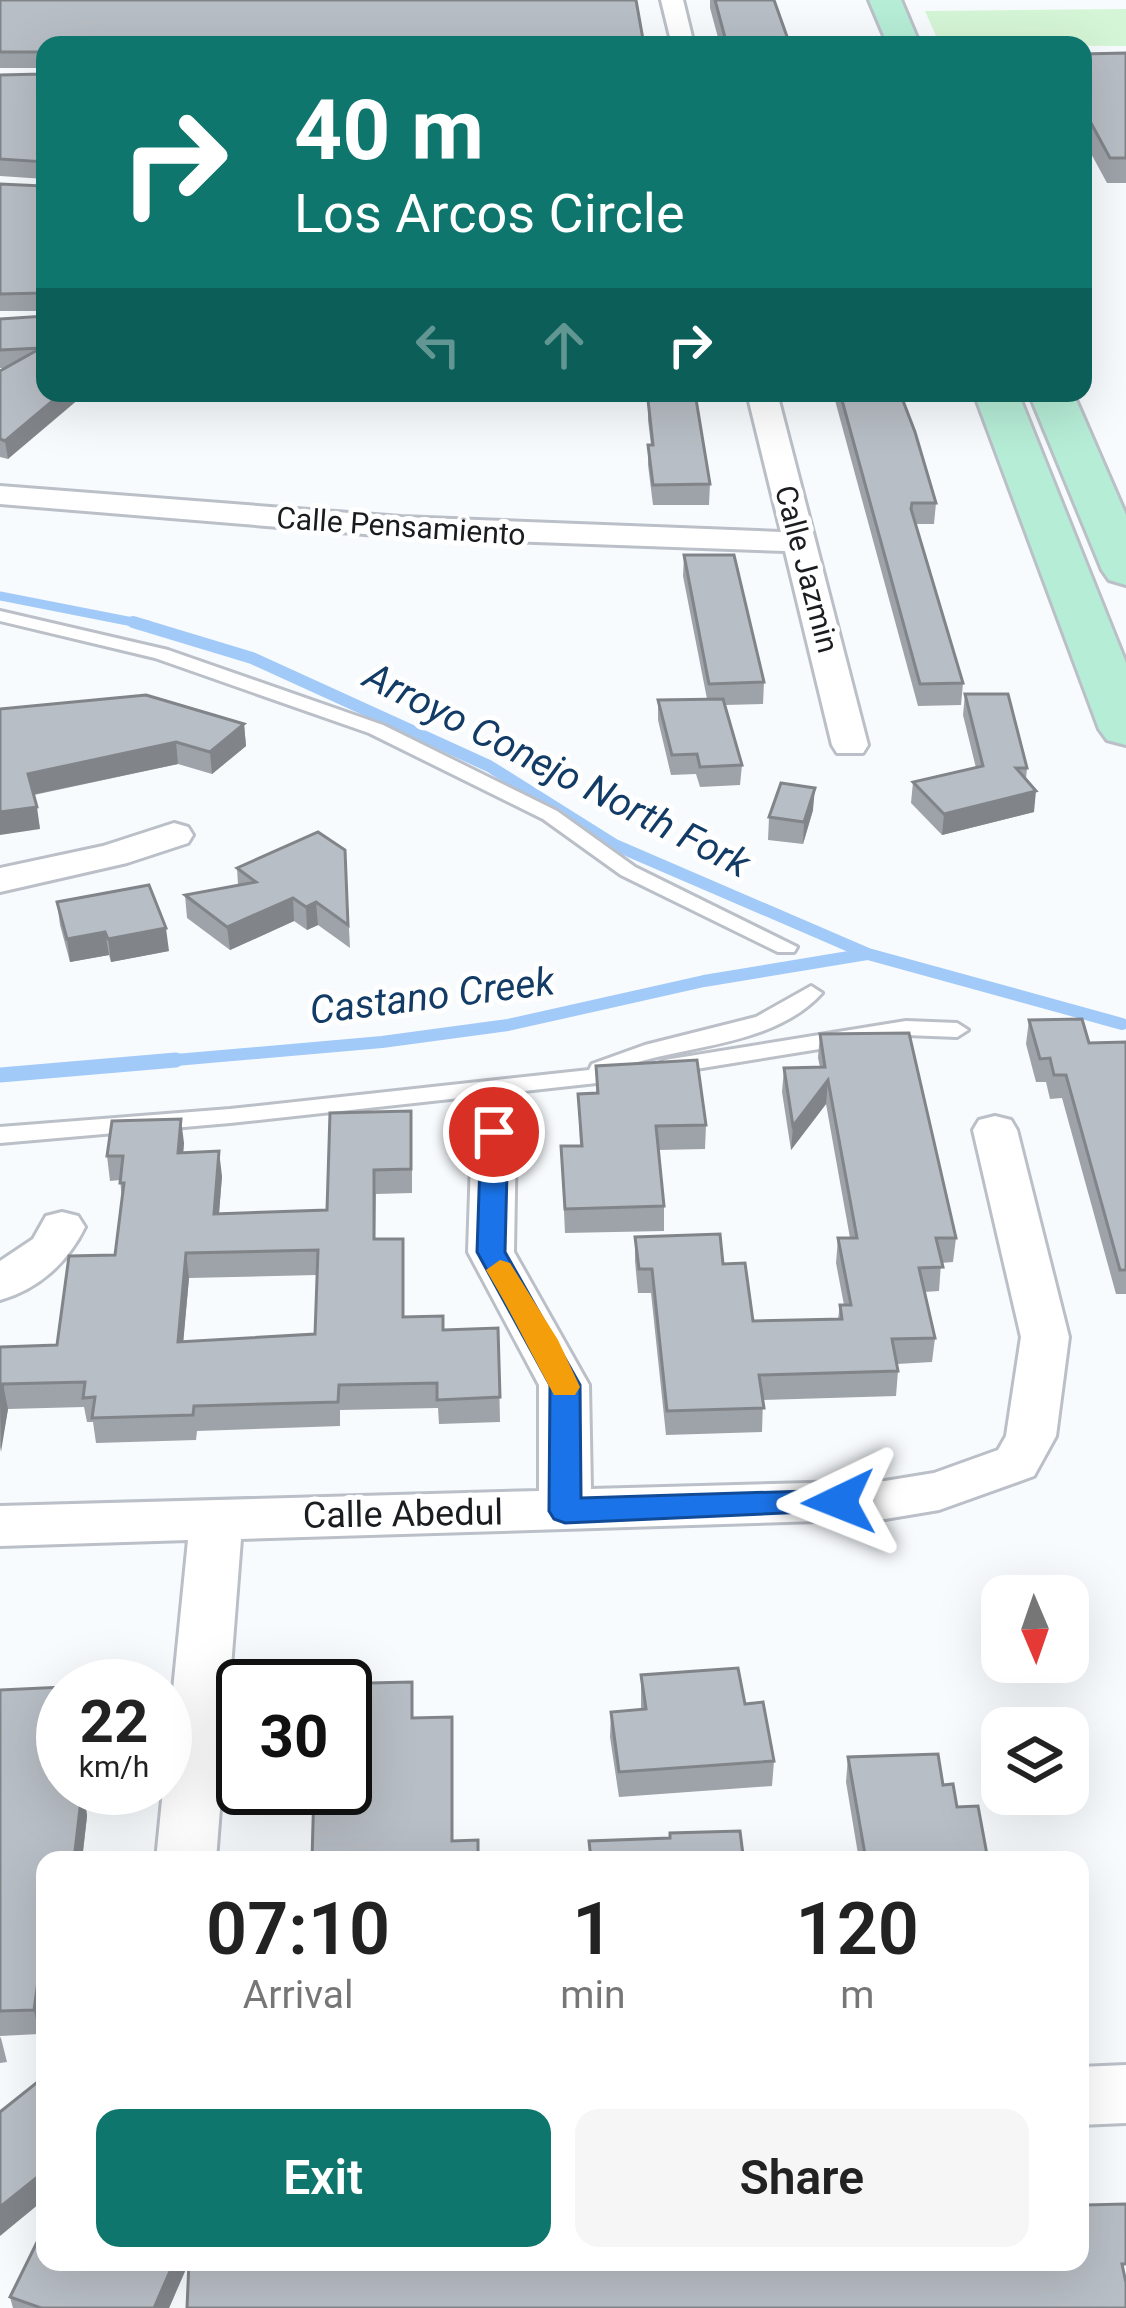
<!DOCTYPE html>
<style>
:root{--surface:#fff;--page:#f6f6f6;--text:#222;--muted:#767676;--accent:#0f766e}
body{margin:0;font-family:Roboto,sans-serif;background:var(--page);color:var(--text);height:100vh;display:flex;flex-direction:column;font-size:45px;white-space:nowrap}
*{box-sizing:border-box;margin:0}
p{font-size:39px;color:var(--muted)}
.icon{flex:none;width:66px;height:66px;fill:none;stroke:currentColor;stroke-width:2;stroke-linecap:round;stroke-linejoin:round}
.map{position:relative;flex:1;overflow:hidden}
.drawer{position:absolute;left:36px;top:1851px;width:1053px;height:420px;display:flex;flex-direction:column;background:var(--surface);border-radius:24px;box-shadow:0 12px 48px #0002}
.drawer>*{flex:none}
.banner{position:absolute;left:36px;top:36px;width:1056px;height:366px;border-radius:24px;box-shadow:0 12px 48px #0002;background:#0f766e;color:#fff;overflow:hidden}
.needle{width:78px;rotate:178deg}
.buttons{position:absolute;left:981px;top:1575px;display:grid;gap:24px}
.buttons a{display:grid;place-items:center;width:108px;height:108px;border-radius:24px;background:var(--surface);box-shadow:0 12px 48px #0002;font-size:60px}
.speed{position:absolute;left:36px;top:1659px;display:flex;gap:24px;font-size:60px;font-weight:700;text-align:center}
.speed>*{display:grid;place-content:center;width:156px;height:156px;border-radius:50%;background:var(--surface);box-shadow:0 12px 48px #0002;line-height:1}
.speed small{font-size:30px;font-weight:400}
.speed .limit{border:6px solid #111;border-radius:18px;background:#fff;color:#111}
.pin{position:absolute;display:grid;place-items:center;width:102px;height:102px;color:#fff;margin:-51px;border:6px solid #fff;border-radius:50%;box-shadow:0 3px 12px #0007}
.me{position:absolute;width:132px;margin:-66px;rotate:268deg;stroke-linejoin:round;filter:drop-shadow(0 0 9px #0008)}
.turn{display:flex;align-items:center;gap:42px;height:252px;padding:0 60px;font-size:54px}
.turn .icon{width:156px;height:156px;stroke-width:2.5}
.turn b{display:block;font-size:84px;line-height:102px}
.lanes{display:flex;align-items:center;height:114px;padding:0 60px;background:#0003;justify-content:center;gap:60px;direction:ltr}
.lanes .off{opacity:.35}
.eta{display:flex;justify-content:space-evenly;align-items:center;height:204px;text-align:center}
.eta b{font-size:72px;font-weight:600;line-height:84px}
.button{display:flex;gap:24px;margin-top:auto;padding:24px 60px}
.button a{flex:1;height:138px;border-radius:24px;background:var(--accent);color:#fff;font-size:48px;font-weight:600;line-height:138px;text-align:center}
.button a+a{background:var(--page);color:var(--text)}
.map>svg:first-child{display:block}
.green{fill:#d5f6d6}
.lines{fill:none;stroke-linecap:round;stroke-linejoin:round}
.stream-far2{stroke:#a2caf9;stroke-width:9}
.stream-far1{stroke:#a2caf9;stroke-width:12}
.stream{stroke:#a2caf9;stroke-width:15}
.lane-casing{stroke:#bbc0c8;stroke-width:6}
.street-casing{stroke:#bbc0c8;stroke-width:6}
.secondary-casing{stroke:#bbc0c8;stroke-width:6}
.lane{fill:#fff;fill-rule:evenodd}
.street{fill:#fff;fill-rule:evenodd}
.secondary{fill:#b6edd7;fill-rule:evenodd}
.wall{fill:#9ea3a9;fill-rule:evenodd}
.shaded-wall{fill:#81858a}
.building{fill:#b8bec5;stroke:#81858a;stroke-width:3;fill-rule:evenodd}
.route{fill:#1a73e8;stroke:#114b97;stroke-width:3}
.slow{fill:#f59e0b}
.labels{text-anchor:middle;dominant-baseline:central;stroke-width:10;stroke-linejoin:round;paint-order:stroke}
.far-street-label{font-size:30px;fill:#1a1c1f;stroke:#fff}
.street-label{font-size:36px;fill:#1a1c1f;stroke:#fff}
.water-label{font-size:39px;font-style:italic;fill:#123b65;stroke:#fff}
</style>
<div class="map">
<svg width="1126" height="2308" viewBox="0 0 1126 2308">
<rect width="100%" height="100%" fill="#f8fbfe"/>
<!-- green -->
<path class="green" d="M1126,9V46L940,45L925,11Z"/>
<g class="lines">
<!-- stream-far2 -->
<path class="stream-far2" d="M0,596L148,625"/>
<!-- stream-far1 -->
<g class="stream-far1">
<path d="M133,622L252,658L489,766L615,845L868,954L1122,1024"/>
<path d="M141,1063L382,1042L508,1025L704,981L867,954"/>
</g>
<!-- stream -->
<path class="stream" d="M0,1075L176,1060"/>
<defs>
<g id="lane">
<path d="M0,611L168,650L383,725L557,811L635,867L797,947L794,952H778L621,875L543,819L369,733L155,658L0,621Z"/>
<path d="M811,986L822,993C777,1043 695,1045 634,1063L626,1066L636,1073L624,1080L230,1123L0,1143V1127L230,1109L589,1070L592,1064L645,1045L756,1017Z"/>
<path d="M906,1021L957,1023L968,1030L957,1037L906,1035L665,1074L653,1067L665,1060Z"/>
</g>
<g id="street">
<path d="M661,0H683L694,45H672Z"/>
<path d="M747,393H777L868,745L863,753H837L832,745L785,551L401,537L0,504V486L401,517L781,532Z"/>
<path d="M174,823L188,827L193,835L188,843L127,863L0,892V868L103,846Z"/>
<path d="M995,1116L1011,1120L1017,1130L1069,1337L1056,1436L1034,1476L939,1510L885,1519L241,1539L216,1860H156L188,1540L0,1546V1506L539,1491V1385L468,1252L472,1132L478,1122L494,1118L510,1122L516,1132L514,1252L589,1385L591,1489L885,1481L934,1473L998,1450L1006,1436L1021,1337L973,1130L979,1120Z"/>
<path d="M62,1212L78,1216L85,1227C68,1262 39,1289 0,1300V1261L33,1239L46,1216Z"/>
<path d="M1126,2065V2123L1080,2125V2067Z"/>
</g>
<g id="secondary">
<path d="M869,0H901L920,45H888Z"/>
<path d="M974,393H1018L1126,663V745L1107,740L1099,729Z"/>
<path d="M1029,393H1073L1126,515V585L1109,580L1102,570Z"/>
</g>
</defs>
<!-- lane casing -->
<use href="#lane" class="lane-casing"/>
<!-- street casing -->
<use href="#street" class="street-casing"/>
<!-- secondary casing -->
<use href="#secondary" class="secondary-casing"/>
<!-- lane -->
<use href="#lane" class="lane"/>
<!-- street -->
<use href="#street" class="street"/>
<!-- secondary -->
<use href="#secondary" class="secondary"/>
</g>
<!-- wall -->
<g class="wall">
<path d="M0,0L45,45V68H0Z"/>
<path d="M710,0H774L790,45H720L710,8Z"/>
<path d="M1126,53V183H1107L1088,148H1083V54Z"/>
<path d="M45,72V179L0,176V75L43,74Z"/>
<path d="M0,184L43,186L45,184V311H0Z"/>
<path d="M45,316V393L8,459L0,457V371L6,368H0V319Z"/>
<path d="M654,393H695L710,484L709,505H653L648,465V445H651L648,420V400H655Z"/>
<path d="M833,393H900L936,503L934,524H916L963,683L961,705L918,706Z"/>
<path d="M684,555L764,682L763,704L725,705L742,765L740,785L700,787L696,774L671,775L658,720V700L707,699L683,576Z"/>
<path d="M965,694L1027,768L1026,779L1034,812L942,835L911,803L913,782L976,768L963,715Z"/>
<path d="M0,709L244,724L246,746L212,774L178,764L34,795L40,829Z"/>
<path d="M813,810L803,844L768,840L769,817Z"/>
<path d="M345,850L350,948L318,925L307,930L294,921L230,950L187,918L185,895L238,885L237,868Z"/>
<path d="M57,902L169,951L111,962L109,955L70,962L60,925Z"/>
<path d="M1029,1020L1089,1043L1126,1042V1294H1116L1062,1098L1050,1099L1046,1082H1036L1026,1044Z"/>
<path d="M820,1034L956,1238L953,1262L941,1263L939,1291L924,1292L935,1338L932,1362L897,1364L898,1371L896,1396L763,1400L762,1432L666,1435L651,1293H638L635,1261V1237L723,1264L753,1321L838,1319L840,1305H844L836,1263L838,1238H850L826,1104L791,1150L782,1092L784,1068L820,1067L818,1058Z"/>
<path d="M596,1066L706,1125L705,1149L658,1150L664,1206V1231L565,1233L561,1146H580L578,1094L596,1093Z"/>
<path d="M412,1135V1193L376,1194L375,1239H403L404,1317L444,1330L498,1328L500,1422L439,1424L438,1408L340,1410V1426L197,1431L196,1440L96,1443L93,1422H87L84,1407L8,1409L0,1452V1347L57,1345L115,1255L122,1199L120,1180L110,1181L107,1156L184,1143L183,1153L222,1176L219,1213L327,1210ZM317,1275L315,1334L183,1342L189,1278Z"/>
<path d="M641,1675L745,1704L774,1761L772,1786L619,1797L610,1737L611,1712L641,1710Z"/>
<path d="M0,1690L63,1788H83L87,1816L82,1860H45V1993L39,2034L0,2036Z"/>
<path d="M413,1718L453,1742V1841L478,1860L314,1806L293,1807L291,1788H345Z"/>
<path d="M848,1757L943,1785L988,1860H859L846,1782Z"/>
<path d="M0,2037L1,2038L7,2062L0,2063Z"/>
<path d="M189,2262L169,2308H13L10,2297Z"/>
</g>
<!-- shaded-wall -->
<g class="shaded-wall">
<path d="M62,393H86L8,459L5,441Z"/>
<path d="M244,724L246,746L212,774L210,752Z"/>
<path d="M176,742L178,764L31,795L28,774Z"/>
<path d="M815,788L813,810L803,844L804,822Z"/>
<path d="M1036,791L1034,812L942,835L944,814Z"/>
<path d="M37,807L40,829L0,835V812Z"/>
<path d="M293,898L294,921L230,950L227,927Z"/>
<path d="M316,902L318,925L307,930L306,907Z"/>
<path d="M166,928L169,951L111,962L108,939Z"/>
<path d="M105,932L109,955L70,962L67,939Z"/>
<path d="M828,1080L826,1104L791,1150L793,1126Z"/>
<path d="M181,1119L184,1143L181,1177L178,1153Z"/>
<path d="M219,1151L222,1176L217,1238L214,1214Z"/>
<path d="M186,1253L189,1278L181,1367L178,1342Z"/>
<path d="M3,1384L8,1409L1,1452L0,1401Z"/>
<path d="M75,1788H83L87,1816L82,1860H74Z"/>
<path d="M45,1930V1993L39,2034L34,2010Z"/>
<path d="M45,2171V2199L0,2236V2207Z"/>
<path d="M174,2262H189L169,2308H154Z"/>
</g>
<!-- building -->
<g class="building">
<path d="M0,0H636L644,45H45V52H0Z"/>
<path d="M715,0H774L790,45H727Z"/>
<path d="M1126,53V158H1110L1091,123H1083V54Z"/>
<path d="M45,72V162L0,159V75L43,74Z"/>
<path d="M0,184L43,186L45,184V295L43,293L0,294Z"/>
<path d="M45,316V393H62L5,441L0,439V371L41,348L0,350V319Z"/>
<path d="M658,393H695L710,484L653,485L648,445H653L648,400H659Z"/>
<path d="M840,393H900L915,432L936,503H912L911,509L963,683L920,684Z"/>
<path d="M684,555H734L764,682L709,684Z"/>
<path d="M965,694H1008L1027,768H1016L1036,791L944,814L913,782L983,766Z"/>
<path d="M146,695L244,724L210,752L176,742L28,774L37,807L0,812V709Z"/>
<path d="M723,699L742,765L700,767L697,754L672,755L658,700Z"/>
<path d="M781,783L815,788L804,822L769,817Z"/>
<path d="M318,832L345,850L348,925L316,902L306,907L293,898L227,927L185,895L256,882L237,868Z"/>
<path d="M149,885L166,928L108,939L105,932L67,939L57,902Z"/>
<path d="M1082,1019L1089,1043L1126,1042V1270H1120L1066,1075H1054L1050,1058L1040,1059L1029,1020Z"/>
<path d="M909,1033L956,1238H936L943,1267L919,1268L935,1338L892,1339L898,1371L759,1375L764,1408L667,1411L652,1269H639L635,1237L720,1234L723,1264L745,1263L753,1321L842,1319L840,1305H851L838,1238H857L828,1080L793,1126L784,1068L825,1067L820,1034Z"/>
<path d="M697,1060L706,1125L656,1126L664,1206L565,1209L561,1146H582L578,1094L598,1093L596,1066Z"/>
<path d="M411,1111V1169L374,1170V1239H403V1317L443,1316V1330L498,1328L500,1397L437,1400V1383L339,1385L338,1402L194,1406L193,1415L92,1418L95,1397L83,1398L85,1382L3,1384L0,1401V1347L57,1345L69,1256L115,1255L124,1183H120L123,1156H107L112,1121L181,1119L178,1153L219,1151L214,1214L327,1210L330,1113ZM318,1250L315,1334L178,1342L186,1253Z"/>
<path d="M738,1668L745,1704L763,1702L774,1761L619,1772L611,1712L646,1709L641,1675Z"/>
<path d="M412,1682V1718L452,1717V1841L478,1840V1860H312L314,1788H345V1686H325V1684Z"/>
<path d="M63,1687L59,1716H63V1788H75V1791H82L74,1860H45V1930L34,2010L0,2011V1690Z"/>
<path d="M938,1754L943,1785L953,1784L957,1807L978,1806L988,1860H866L848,1757Z"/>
<path d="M740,1831L743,1855L791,1853L792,1860H588H591L589,1841L670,1838V1833Z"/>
<path d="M40,2080L45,2086V2171L0,2207V2112Z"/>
<path d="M1080,2180L1085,2205L1126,2204V2264H1122L1126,2283V2308H187L189,2262H1080Z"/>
<path d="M45,2226V2262H174L154,2308H41L10,2297Z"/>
</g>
<!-- route -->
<path class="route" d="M494,1123L508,1132L505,1252L580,1385L581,1498L839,1490L850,1493L855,1502L850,1510L565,1523L554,1519L549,1511L550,1385L477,1252L481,1132Z"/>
<!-- slow -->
<path class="slow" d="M500,1260L510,1263L558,1340L580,1387L575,1395H554C531,1354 511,1311 486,1270Z"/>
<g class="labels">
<!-- far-street labels -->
<g class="far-street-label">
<text transform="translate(401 526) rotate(4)">Calle Pensamiento</text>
<text transform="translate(807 569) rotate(75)">Calle Jazmin</text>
</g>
<!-- street labels -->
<g class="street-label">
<text transform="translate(403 1514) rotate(-1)">Calle Abedul</text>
</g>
<!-- water labels -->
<g class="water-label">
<text transform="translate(557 770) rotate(27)">Arroyo Conejo North Fork</text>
<text transform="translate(432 996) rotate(-7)">Castano Creek</text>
</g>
</g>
</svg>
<div class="buttons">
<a><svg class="needle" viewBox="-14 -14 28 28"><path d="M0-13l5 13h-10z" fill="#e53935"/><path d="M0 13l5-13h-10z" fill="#767676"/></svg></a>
<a><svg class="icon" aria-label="layers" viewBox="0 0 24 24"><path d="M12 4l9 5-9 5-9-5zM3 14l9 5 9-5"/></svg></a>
</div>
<div class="speed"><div>22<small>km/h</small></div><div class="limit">30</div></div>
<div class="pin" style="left:494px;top:1132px;background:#d93025"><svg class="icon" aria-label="arrive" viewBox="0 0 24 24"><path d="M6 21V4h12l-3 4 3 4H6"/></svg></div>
<svg class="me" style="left:839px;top:1502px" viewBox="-20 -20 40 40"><path d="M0-17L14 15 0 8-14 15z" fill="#1a73e8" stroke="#fff" stroke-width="4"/></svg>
<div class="banner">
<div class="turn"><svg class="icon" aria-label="right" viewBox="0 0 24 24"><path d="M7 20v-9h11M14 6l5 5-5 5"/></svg><div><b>40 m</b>Los Arcos Circle</div></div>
<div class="lanes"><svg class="icon off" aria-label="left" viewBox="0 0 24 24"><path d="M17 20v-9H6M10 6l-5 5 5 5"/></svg><svg class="icon off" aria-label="ahead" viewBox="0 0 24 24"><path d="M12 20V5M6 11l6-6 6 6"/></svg><svg class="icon" aria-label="right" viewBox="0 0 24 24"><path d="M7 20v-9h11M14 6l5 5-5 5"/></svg></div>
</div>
<section class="drawer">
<div class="eta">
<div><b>07:10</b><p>Arrival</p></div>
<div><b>1</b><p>min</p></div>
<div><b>120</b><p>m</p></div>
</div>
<div class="button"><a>Exit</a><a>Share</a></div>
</section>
</div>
